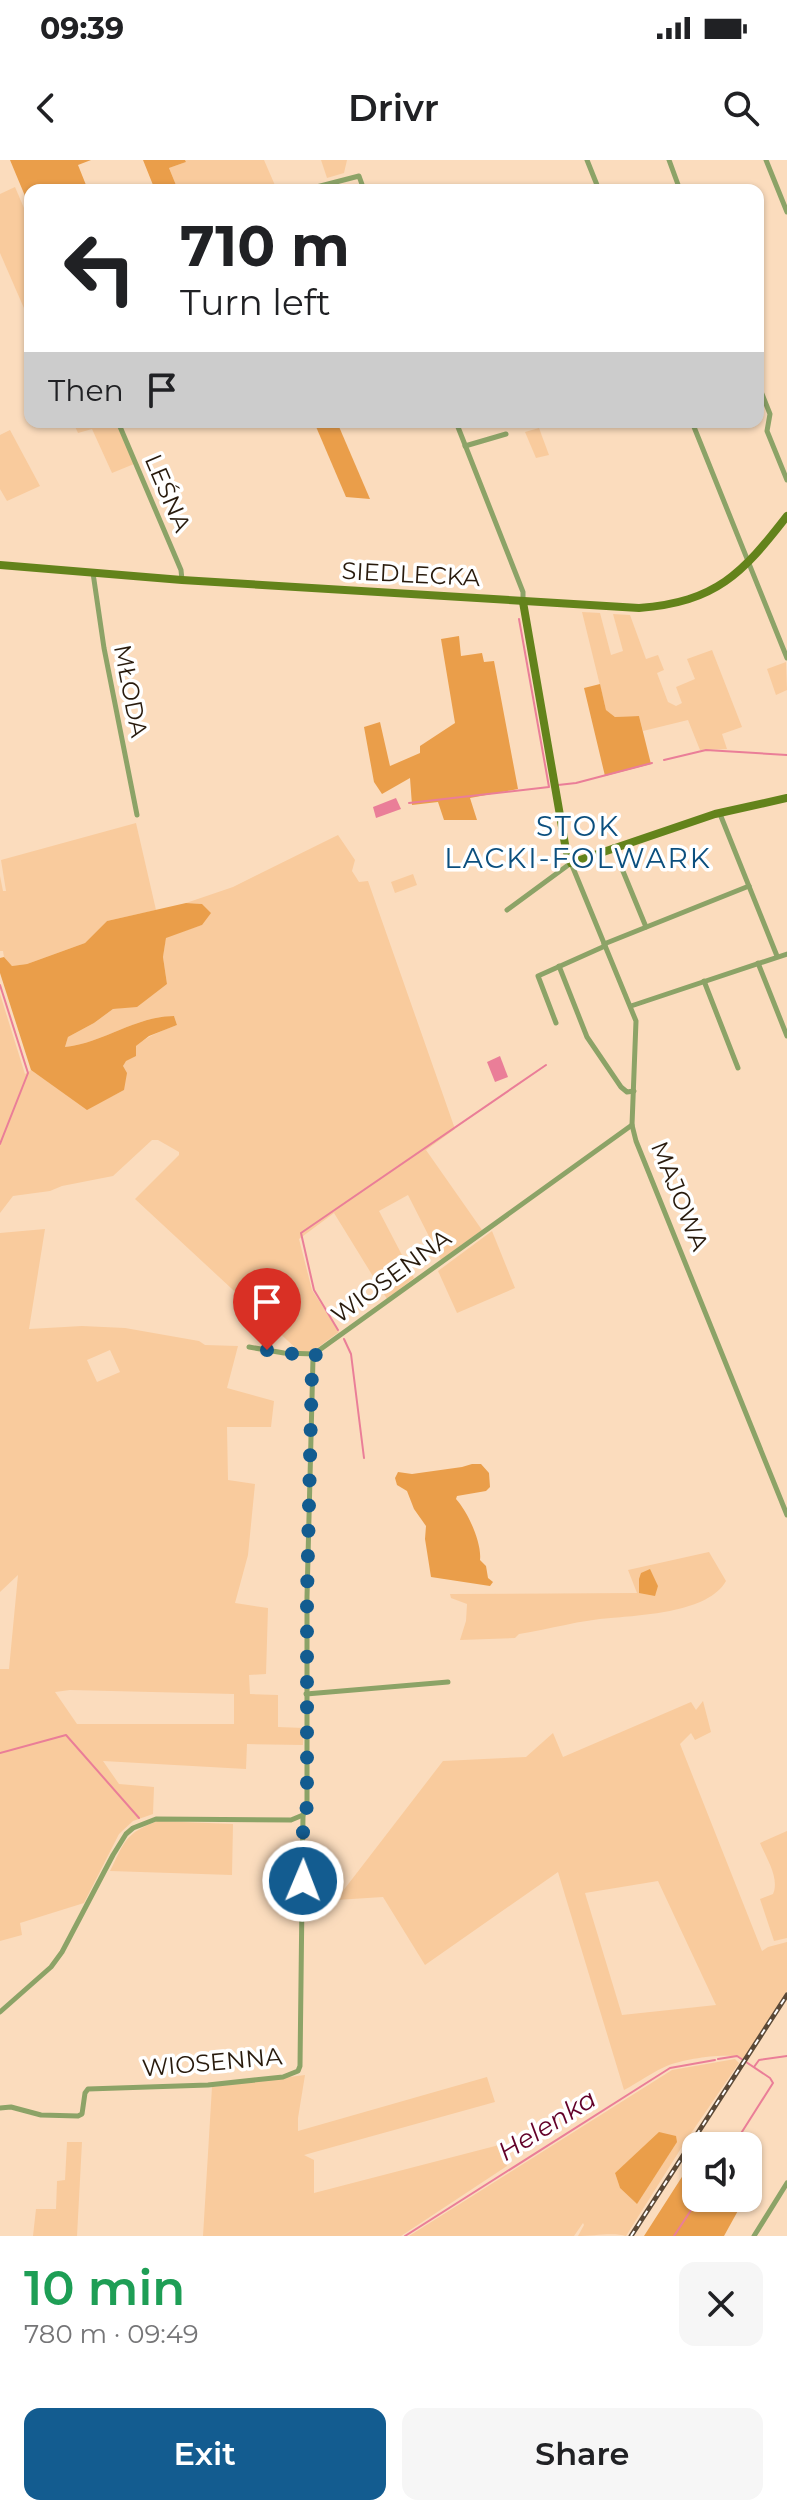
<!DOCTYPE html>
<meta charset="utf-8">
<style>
:root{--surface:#fff;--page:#f6f6f6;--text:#202124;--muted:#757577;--accent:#135c90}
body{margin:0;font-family:Montserrat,sans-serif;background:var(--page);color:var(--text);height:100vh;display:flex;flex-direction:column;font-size:30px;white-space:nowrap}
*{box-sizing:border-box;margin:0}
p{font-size:26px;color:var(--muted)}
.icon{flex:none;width:44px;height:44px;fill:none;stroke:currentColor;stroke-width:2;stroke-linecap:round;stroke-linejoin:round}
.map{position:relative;height:2076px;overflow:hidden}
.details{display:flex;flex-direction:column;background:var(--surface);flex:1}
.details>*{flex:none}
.guide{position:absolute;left:24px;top:24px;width:740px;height:244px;border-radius:16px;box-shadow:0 2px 6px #0004;background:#fff;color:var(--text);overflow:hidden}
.buttons{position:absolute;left:682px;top:1972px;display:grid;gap:16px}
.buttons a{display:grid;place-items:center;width:80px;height:80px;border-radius:16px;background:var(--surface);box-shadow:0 2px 6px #0004;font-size:40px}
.pin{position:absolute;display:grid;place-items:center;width:68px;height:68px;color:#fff;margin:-82px -34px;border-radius:50% 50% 50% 0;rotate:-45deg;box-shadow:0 0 8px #0007}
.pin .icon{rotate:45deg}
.me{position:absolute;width:88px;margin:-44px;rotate:1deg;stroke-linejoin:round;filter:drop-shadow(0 0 6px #0008)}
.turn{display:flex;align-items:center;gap:28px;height:168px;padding:0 24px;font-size:36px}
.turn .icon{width:104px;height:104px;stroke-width:2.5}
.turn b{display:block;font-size:56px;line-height:68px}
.then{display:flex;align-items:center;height:76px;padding:0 24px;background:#0003;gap:16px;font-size:30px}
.round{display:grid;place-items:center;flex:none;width:84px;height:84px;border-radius:16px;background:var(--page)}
.summary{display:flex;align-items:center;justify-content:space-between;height:136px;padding:0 24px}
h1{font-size:48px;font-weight:600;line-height:60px;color:#1e9e55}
.cta{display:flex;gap:16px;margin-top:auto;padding:16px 24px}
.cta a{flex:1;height:92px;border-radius:16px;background:var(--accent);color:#fff;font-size:32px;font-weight:600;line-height:92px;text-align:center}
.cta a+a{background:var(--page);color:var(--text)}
.status{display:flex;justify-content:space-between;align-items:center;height:56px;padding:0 40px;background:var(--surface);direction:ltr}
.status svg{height:22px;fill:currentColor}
header{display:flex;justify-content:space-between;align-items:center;height:104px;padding:0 24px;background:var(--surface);font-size:36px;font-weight:600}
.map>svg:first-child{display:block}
.green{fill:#f9cb9d;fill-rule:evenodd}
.forest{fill:#ea9e4a}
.water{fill:#ea7e98}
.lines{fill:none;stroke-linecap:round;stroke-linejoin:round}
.stream{stroke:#ea7e98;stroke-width:2}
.street{stroke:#8ca367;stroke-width:5}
.secondary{stroke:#63831b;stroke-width:8}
.rail-casing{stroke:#5b4937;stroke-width:5}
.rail{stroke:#fff;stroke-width:2;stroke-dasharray:6;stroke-linecap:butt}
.route{stroke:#135c90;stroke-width:14;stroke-dasharray:0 25.2}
.labels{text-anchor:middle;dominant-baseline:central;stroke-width:7;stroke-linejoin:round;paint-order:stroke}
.street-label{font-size:24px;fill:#281a0c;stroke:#fff}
.water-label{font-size:26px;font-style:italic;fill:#630029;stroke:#fff}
.quarter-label{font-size:28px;letter-spacing:2px;fill:#0b4f7e;stroke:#fff}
</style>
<div class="status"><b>09:39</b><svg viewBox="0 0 49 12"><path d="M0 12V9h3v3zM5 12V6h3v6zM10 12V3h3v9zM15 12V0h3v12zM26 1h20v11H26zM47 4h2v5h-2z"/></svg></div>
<header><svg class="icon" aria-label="back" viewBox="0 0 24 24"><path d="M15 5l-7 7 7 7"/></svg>Drivr<svg class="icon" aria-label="search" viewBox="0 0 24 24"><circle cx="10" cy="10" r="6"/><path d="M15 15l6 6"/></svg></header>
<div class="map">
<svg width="787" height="2076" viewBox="0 0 787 2076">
<rect width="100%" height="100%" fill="#fbdcbd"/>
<!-- green -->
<g class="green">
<path d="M185,0H264L277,30H178L169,8L186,2Z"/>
<path d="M321,0H347L344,13L327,18Z"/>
<path d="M15,27L30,62V162L0,93V34Z"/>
<path d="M73,262H116L134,304L112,313L92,269L78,273Z"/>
<path d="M539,268L549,295L536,298L525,272Z"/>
<path d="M10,270L40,326L7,341L0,329V275Z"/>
<path d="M582,452L600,453L611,495L623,491L613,454L630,455L646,499L658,495L664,510L657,513L668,542L676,546L682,543L676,527L695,519L687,499L712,490L742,567L722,574L727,589L700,590L688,560L643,571L639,556L615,557L606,550Z"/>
<path d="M786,502L787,530L776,535L767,509Z"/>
<path d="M136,663L156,750L107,761L85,783L27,804L12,806L4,797L3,791H0V716L3,731H6L1,700Z"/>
<path d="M338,675L355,700L352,711L359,722L368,721L455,969L426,990L482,1070L441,1100L408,1035L379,1051L414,1118L387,1139L334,1053L299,1079L312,1130L339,1172L313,1191L301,1193L135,1039L179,995V992L158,980H152L113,1016L62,1026L50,1031L13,1036L0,1053V834L25,914L31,910L87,949L124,930C124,922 121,911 124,903C133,881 156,873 177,865L174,856C136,856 103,883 65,887L68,877L94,863L113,849L137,846L167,824L163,797L166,777L202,765V744L186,743L233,727Z"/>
<path d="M413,714L417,725L395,733L391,722Z"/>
<path d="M45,1069L29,1169L82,1166L125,1168L199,1181L205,1185L238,1186L227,1228L274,1241L271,1267H227L228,1320L255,1324L248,1395L235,1443L268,1448L266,1514L249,1515L250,1534L278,1535V1567L304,1568L303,1585L247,1584L246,1609L103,1601L119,1624L154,1627L153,1654L133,1661L119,1674L84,1743L20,1763L22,1775L0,1781V1509H9L18,1415L0,1432V1073ZM110,1190L120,1212L97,1222L87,1200ZM70,1530L234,1534V1564H77L55,1532Z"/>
<path d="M492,1071L515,1128L457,1153L438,1111Z"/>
<path d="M709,1392L726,1421C709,1452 643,1455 611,1458C581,1460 550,1469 519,1474L515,1478L460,1480L466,1461L467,1444L451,1438L450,1434L637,1433L628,1410Z"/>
<path d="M703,1541L711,1572L695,1580L691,1573L680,1584L762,1791L768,1787L787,1782V1831L744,1899C732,1891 684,1899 669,1905C654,1911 639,1922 624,1930L558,1712L425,1805L383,1737L336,1740L443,1601L526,1597L553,1573L563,1597L691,1542L696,1550ZM658,1721L716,1845L622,1855L585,1733Z"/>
<path d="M158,1661L233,1664L232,1715L110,1711C125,1681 125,1673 158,1661Z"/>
<path d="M787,1671V1778L774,1781L760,1739L773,1734C780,1718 766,1698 760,1683Z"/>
<path d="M735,1899L739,1903L685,1982L626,2076C614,2072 592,2076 578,2076L584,2065L583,2063L574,2076H409L672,1910ZM659,1973L636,2043L620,2028L615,2013Z"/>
<path d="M305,1915L298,1958V1971L487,1917L495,1942L304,1995L314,2000V2033L503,1984L507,2006L401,2076H203L212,1927Z"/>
<path d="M67,1982H82L77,2076H33L36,2049H56L57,2021L65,2020Z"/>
</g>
<!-- forest -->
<g class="forest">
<path d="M10,0H91L78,5L88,30H30V48Z"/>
<path d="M143,0H185L186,2L169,8L178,30H155Z"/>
<path d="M314,262H337L370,339L346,337Z"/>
<path d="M459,476L461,496L482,493L484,502L494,501L518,629L470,638L477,660H444L438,642L412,645L410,618L382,634L374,622L364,567L380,562L390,606L420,593V586L455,563L441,479Z"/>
<path d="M600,524L606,550L615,557L639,556L651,604L605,616L584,528Z"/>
<path d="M186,743L202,744L211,753L202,765L166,778L163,797L167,824L137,847L113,849L94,863L68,877L65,887C103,883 136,856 174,856L177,865L149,876L136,886V896L126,901L123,906L127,913L124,930L87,950L31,910L0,813V798L4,797L12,806L27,804L85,783L107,761Z"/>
<path d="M472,1304H481L489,1313L490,1327L486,1331L457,1336L456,1339C468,1352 482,1383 480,1400L486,1406L488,1418L493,1422L490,1426L431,1417L425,1379L426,1366L414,1349L407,1331L397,1325L395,1318L398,1312L412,1314L462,1307Z"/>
<path d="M650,1409L658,1426L655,1436L639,1433V1419L641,1413Z"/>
<path d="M659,1972L676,1976L677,1982L637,2044L620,2028L615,2013Z"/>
<path d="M696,1995V2038H745L724,2076H644Z"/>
</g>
<!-- water -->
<g class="water">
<path d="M396,638L401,649L376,658L373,647Z"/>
<path d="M500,896L508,917L495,922L487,902Z"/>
</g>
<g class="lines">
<!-- stream -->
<g class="stream">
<path d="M664,600L706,590L787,595"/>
<path d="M558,625L576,623L652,603"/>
<path d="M409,643L549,627L519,459"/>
<path d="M0,825L28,913L0,984"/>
<path d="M338,1170L314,1130L301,1073L546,905"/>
<path d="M344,1179L351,1194L364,1298"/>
<path d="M0,1593L66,1575L139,1658"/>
<path d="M718,1899L737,1896L770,1918L773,1923L733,1986"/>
<path d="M754,1907L759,1900L787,1896"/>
<path d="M405,2076L670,1908L715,1900"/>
<path d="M674,2076L699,2038"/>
</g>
<!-- street -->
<g class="street">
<path d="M587,0L599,30"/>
<path d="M669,0L680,30"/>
<path d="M766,0L787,52"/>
<path d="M305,30L359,16L364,30"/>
<path d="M758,224L770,254L767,271L787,320"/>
<path d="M118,262L181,410L182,420"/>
<path d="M456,262L523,432V441"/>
<path d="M692,262L787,498"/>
<path d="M465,286L506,274"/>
<path d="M93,413L104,488L137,655"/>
<path d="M720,654L777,796"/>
<path d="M613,687L646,767"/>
<path d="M507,750L571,703L636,861L632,965L636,981L787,1355"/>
<path d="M604,784L749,726"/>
<path d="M758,803L787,876"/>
<path d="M559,806L587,877L621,927L627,932L634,931"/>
<path d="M704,821L738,908"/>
<path d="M631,846L787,794"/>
<path d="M556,863L538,816L605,786"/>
<path d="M249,1187L284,1193L315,1194"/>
<path d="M306,1534L448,1522"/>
<path d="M0,1852L51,1807L62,1792L113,1695L126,1674L133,1668L156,1659L291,1660L303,1655"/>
<path d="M0,1948L11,1947L41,1955L78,1956L82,1954L85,1933L88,1929L208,1925L283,1917L298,1911L300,1906L303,1655L307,1647V1437L313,1198L318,1191L632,965"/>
<path d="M754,2076L787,2023"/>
</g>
<!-- secondary -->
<g class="secondary">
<path d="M0,405L182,420L639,448C716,442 742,414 787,356"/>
<path d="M523,442L566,690L571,703L715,654L787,638"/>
</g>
<defs>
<path id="rail" d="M631,2076L787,1835"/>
</defs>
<!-- rail casing -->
<use href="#rail" class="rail-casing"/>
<!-- rail -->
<use href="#rail" class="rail"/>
</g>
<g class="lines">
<!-- route -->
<path class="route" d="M267,1190L301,1195L316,1194L312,1208L307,1437V1647L303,1655V1721"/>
</g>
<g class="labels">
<!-- street labels -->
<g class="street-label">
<text transform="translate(168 333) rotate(67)">LEŚNA</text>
<text transform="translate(411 414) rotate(3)">SIEDLECKA</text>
<text transform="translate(131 531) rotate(79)">MŁODA</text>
<text transform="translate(680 1036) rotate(68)">MAJOWA</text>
<text transform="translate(391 1116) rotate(-36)">WIOSENNA</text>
<text transform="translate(212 1902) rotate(-5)">WIOSENNA</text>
</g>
<!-- water labels -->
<g class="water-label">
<text transform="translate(547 1965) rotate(-32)">Helenka</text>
</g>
<!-- quarter labels -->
<g class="quarter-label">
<text x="578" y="666">STOK<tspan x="578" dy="32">LACKI-FOLWARK</tspan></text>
</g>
</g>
</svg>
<div class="buttons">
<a><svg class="icon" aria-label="sound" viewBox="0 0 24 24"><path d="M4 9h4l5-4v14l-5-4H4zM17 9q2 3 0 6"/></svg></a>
</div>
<div class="pin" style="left:267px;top:1190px;background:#d93025"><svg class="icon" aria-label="arrive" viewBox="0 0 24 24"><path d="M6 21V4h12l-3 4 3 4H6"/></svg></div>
<svg class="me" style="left:303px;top:1721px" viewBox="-20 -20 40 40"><circle r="17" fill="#135c90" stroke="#fff" stroke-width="3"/><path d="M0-11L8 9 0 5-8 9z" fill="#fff"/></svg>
<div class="guide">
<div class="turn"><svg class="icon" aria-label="left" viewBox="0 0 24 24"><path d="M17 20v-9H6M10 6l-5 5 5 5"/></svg><div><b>710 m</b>Turn left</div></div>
<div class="then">Then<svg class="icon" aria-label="arrive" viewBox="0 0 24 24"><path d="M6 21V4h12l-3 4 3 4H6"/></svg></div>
</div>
</div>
<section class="details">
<div class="summary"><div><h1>10 min</h1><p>780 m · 09:49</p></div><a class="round"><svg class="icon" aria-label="close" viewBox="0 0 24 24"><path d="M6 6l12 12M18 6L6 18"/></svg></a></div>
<div class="cta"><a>Exit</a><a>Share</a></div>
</section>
